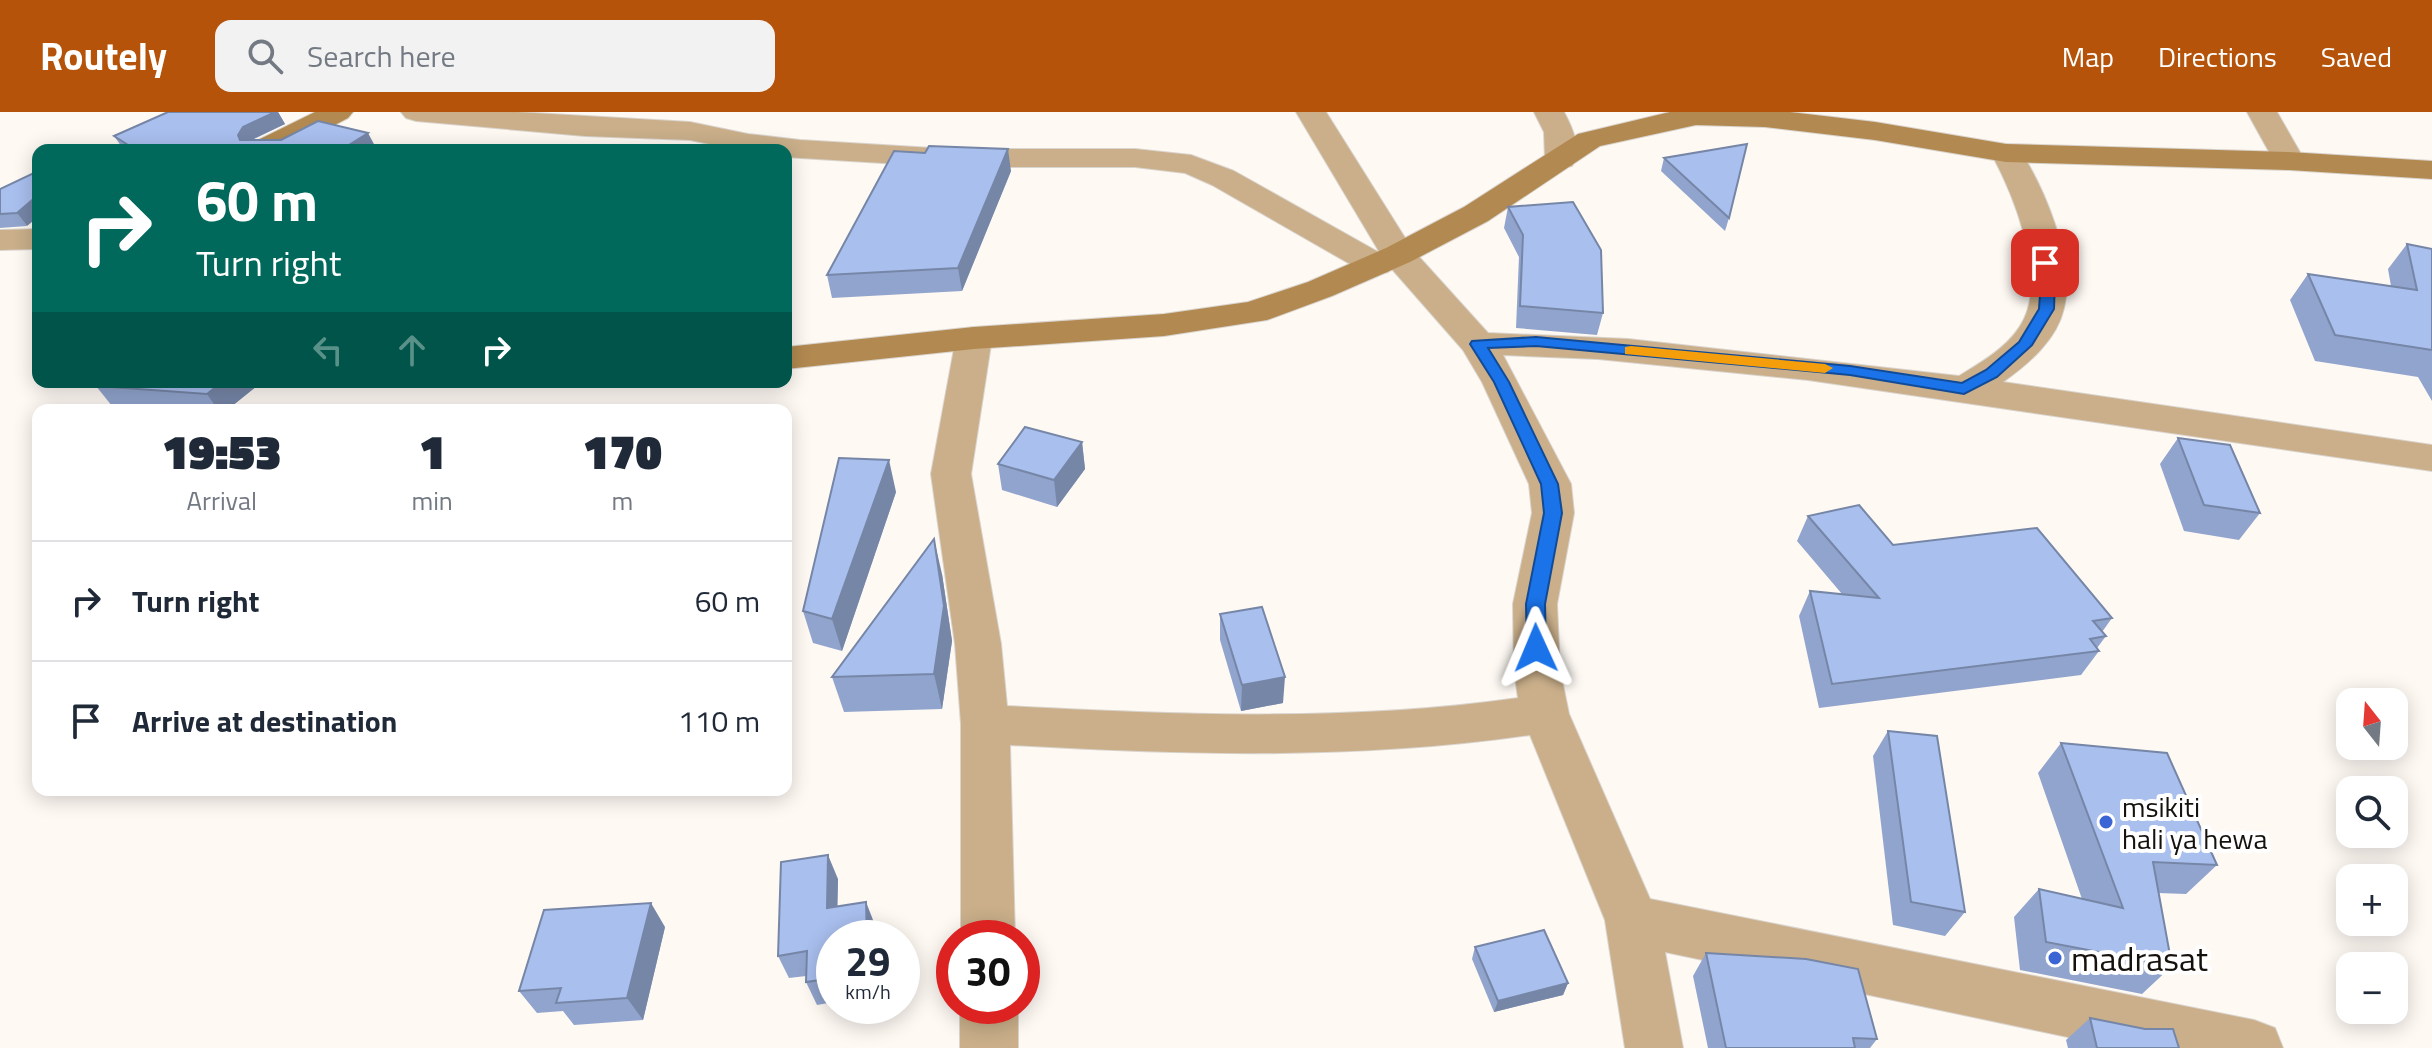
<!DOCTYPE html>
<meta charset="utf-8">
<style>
:root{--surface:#fff;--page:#f2f2f3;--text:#1f2937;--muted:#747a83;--line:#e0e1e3;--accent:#b45309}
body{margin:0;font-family:"Titillium Web",sans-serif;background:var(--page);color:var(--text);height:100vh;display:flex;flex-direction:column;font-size:30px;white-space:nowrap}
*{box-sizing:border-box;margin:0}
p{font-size:26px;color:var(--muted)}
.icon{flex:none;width:44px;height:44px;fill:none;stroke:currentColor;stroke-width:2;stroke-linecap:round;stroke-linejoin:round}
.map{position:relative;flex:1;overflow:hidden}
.panel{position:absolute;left:32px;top:292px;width:760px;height:392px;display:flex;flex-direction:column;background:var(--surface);border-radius:16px;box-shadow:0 4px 20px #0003}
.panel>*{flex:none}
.banner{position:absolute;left:32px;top:32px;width:760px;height:244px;border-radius:16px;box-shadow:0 4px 20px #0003;background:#00695c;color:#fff;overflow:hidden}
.needle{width:52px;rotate:343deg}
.controls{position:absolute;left:2336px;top:576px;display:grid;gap:16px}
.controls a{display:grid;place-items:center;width:72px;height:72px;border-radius:16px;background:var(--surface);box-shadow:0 4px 20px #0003;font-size:40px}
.speed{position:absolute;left:816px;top:808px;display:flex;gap:16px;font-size:40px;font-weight:700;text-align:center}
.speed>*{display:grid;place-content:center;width:104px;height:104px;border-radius:50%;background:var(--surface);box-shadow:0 4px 20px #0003;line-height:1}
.speed small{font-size:20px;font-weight:400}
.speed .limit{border:12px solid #d22;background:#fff;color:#111}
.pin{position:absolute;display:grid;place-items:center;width:68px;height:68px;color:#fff;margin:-34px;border-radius:16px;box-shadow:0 4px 12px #0006}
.me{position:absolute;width:88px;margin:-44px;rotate:359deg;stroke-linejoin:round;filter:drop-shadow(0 0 6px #0008)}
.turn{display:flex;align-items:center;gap:28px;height:168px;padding:0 32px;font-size:36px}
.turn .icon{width:104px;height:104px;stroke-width:2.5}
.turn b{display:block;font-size:56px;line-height:68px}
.lanes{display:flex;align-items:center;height:76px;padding:0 32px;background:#0003;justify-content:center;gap:40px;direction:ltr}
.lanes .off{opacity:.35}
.eta{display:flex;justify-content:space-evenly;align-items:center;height:136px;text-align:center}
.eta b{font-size:48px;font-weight:800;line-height:56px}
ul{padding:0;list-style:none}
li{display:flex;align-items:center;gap:24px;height:120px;padding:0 32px;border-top:2px solid var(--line)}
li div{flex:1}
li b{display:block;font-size:30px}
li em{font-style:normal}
header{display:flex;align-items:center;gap:48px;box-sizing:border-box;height:112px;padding:0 40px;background:var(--accent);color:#fff}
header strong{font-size:38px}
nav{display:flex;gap:44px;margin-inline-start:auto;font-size:28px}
.search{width:560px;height:72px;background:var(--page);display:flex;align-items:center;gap:20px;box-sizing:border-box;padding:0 28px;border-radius:16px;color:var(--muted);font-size:30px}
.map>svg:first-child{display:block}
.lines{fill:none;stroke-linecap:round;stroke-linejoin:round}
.street-casing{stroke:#d9d4ce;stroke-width:2}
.secondary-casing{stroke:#d9d4ce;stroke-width:2}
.street{fill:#caaf8a;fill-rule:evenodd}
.secondary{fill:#b28950;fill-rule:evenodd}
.wall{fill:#91a4cd}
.shaded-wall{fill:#7686a7}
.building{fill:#a9bfee;stroke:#7686a7;stroke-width:2}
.route{fill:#1a73e8;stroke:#114b97;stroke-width:2}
.slow{fill:#f59e0b}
.poi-dot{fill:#3b64d5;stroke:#fff;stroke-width:3}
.labels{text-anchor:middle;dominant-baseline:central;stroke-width:8;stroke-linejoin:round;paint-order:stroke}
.poi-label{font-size:28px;fill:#15120d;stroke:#fff;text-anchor:start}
.near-poi-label{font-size:34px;fill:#15120d;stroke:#fff;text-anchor:start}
</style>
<header>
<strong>Routely</strong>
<div class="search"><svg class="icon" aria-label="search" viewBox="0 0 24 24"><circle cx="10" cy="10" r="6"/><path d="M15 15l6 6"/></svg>Search here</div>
<nav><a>Map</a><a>Directions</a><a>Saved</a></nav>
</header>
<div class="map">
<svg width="2432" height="936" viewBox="0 0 2432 936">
<rect width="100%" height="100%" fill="#fef9f3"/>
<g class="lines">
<defs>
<g id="street">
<path d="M401,0H517L690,10L748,22L800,28L949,37H1135L1191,43L1234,59L1380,141L1296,0H1326L1412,137L1488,221L1628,227L1959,264C1982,250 2012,233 2024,207C2046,162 2013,81 1991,41L1995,34L2006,32L2017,34C2043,72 2076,149 2064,196C2057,228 2028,252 2003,270L2432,333V359L1808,268L1598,247L1503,243L1571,372L1574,401L1557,492L1560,558L1569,602L1650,787L2254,908L2275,916L2283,936H2120L1665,840L1683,936H1625L1605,808L1530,623C1357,648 1184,643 1010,633L1015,826H961V612L955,532L931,362L956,226L961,218L974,215L987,218L992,226L971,362L1001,532L1007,594C1178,603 1349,610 1518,586L1514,558L1513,492L1532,401L1529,372L1482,270L1463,238L1391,156L1388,160L1376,163L1364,160L1212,73L1185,61L1135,55H949L800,46L786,45V38H738L690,28L585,24L416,9L406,6Z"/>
<path d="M1534,0H1564C1572,15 1583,38 1572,54L1561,56L1550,54L1545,47L1544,20Z"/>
<path d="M2247,0H2277L2305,49L2300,56L2289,58L2278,56Z"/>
<path d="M38,117V137L0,138V118Z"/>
<rect x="960" y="894" width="58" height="42"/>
</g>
<g id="secondary">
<path d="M315,0H353L348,6L287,38H248L252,31Z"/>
<path d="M1670,0H1790L1875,10L2006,32L2289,40L2432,49V67L2289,58L2006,50L1875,28L1765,15L1696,13L1600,34L1488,109L1410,150L1332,184L1267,208L1164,224L974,237L786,257V235L974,215L1164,202L1248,190L1308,170L1386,136L1464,95L1578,22Z"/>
</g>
</defs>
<!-- street casing -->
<use href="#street" class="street-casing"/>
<!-- secondary casing -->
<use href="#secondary" class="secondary-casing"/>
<!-- street -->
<use href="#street" class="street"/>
<!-- secondary -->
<use href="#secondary" class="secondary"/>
</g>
<!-- wall -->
<g class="wall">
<path d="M168,0H278L285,12L252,28L375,34L369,38H124L114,24Z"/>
<path d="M1664,46L1729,106L1725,119L1661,59Z"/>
<path d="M1011,59L962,179L832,186L827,163Z"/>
<path d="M0,77L27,114L0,116Z"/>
<path d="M1508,95L1603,201L1597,223L1516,216L1519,145L1504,116Z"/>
<path d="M2407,132L2432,137V289L2418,265L2315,249L2290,188L2308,162L2391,174L2388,157Z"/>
<path d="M262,270L227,298H164L112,294L96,274Z"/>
<path d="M2178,326L2260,401L2239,428L2184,419L2160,352Z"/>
<path d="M1082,330L1085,357L1057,395L1002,378L998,352Z"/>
<path d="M896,380L842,539L813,531L803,499Z"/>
<path d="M1808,404L2112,506L2102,520L2106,524L2097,536L2099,539L2081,563L1819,596L1799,504L1810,479L1842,482L1797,429Z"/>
<path d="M942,462L952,529L942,597L844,600L832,565Z"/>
<path d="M1220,502L1283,591L1241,599L1220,528Z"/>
<path d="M1888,619L1965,800L1945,824L1893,813L1873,644Z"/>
<path d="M2061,631L2217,753L2186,782L2158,781L2172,854L2142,882L2020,858L2014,805L2039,777L2082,787L2038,661Z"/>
<path d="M838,767L837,794L875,813L876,826H834V890L817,893L806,870V864L789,866L778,844Z"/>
<path d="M665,815L643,908L574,913L563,899L537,901L519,879Z"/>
<path d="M1475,835L1568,871L1563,883L1494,900L1472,847Z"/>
<path d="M1706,841L1877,927L1870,936H1708L1693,864Z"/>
<path d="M2090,906L2179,936H2068L2066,928Z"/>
</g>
<!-- shaded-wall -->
<g class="shaded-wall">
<path d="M275,0H278L285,12L251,28L245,37L238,23L243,15Z"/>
<path d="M368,21L375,34L369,38H341Z"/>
<path d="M1008,37L1011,59L962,179L958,156Z"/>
<path d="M38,83V105L27,114L17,101Z"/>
<path d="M222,270H262L227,298H218L207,282Z"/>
<path d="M1082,330L1085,357L1057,395L1054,368Z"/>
<path d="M889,348L896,380L842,539L832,507Z"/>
<path d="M934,427L942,462L952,529L942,597L934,562Z"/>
<path d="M1285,565L1283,591L1241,599L1242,573Z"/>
<path d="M828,743L838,767L837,819L827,796Z"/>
<path d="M866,790L875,813L876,826H867Z"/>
<path d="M651,791L665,815L643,908L627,886Z"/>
<path d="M1568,871L1563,883L1494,900L1498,889Z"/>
</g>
<!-- building -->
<g class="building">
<path d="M168,0H275L243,15L238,23L240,28H281L318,9L368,21L341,38H136L114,24Z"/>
<path d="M1747,32L1729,106L1664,46Z"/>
<path d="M929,34L1008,37L958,156L827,163L894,39L925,41Z"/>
<path d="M38,59V83L17,101L0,102V77Z"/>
<path d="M1573,90L1601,138L1603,201L1520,194L1523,123L1508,95Z"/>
<path d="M2407,132L2432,137V238L2335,223L2308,162L2417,178Z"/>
<path d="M100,270H222L207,282L96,274Z"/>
<path d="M1025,315L1082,330L1054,368L998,352Z"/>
<path d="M2178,326L2230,333L2260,401L2204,393Z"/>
<path d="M839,346L889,348L832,507L803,499Z"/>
<path d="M1859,393L1893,433L2037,416L2112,506L2093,509L2106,524L2090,527L2099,539L1832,572L1810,479L1879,486L1808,404Z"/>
<path d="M934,427L944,494L934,562L832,565Z"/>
<path d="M1262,495L1285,565L1242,573L1220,502Z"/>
<path d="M1888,619L1937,624L1965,800L1911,790Z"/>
<path d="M2061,631L2167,641L2217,753L2153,750L2172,854L2046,830L2039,777L2123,796Z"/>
<path d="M828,743L827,796L866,790L867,826H834V866L806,870L807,839L778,844L781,750Z"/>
<path d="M651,791L627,886L556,891L561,876L519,879L544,798Z"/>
<path d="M1544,818L1568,871L1498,889L1475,835Z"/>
<path d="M1706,841L1806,847L1858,857L1877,927L1853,926L1855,936H1726Z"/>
<path d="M2090,906L2145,917H2173L2179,936H2097Z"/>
</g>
<!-- route -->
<path class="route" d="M2045,147L2052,151L2055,168L2054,197L2032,233L1997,265L1964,282L1850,263L1536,234L1488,236L1509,270L1558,372L1562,401L1545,492L1546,536L1543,541H1529L1527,536L1526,492L1544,401L1541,372L1494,270L1470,232L1472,229L1536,225L1850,254L1962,271L1986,258L2019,230L2039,197L2041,168L2038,151Z"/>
<!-- slow -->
<path class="slow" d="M1631,234L1825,252L1833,256L1825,261L1625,242V235Z"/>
<!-- markers -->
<g class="poi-dot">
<circle cx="2106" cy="710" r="8"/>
<circle cx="2055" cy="846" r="8"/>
</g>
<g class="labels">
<!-- poi labels -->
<g class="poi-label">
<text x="2122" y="694">msikiti<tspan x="2122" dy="32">hali ya hewa</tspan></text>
</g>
<!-- near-poi labels -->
<g class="near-poi-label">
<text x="2071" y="846">madrasat</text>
</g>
</g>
</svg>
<div class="controls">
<a><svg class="needle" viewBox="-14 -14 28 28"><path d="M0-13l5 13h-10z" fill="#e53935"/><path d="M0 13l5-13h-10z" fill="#747a83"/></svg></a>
<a><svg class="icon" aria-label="search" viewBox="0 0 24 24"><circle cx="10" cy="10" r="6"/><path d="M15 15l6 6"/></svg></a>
<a>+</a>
<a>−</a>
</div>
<div class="speed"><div>29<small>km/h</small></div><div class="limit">30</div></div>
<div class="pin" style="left:2045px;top:151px;background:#d93025"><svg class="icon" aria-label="arrive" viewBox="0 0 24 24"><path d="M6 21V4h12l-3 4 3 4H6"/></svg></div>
<svg class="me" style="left:1536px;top:536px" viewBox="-20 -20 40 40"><path d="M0-17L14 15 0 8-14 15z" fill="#1a73e8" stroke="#fff" stroke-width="4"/></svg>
<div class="banner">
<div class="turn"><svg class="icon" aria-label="right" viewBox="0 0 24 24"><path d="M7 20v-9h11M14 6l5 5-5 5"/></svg><div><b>60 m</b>Turn right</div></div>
<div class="lanes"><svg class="icon off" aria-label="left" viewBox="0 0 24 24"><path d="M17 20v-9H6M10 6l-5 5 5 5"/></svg><svg class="icon off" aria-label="ahead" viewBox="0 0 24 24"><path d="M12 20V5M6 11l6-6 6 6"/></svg><svg class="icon" aria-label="right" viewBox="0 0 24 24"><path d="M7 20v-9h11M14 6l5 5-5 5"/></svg></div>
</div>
<section class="panel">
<div class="eta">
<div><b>19:53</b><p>Arrival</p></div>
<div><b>1</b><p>min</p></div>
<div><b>170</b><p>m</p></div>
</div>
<ul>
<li><svg class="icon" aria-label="right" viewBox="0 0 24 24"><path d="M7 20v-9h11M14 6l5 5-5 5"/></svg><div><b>Turn right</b></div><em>60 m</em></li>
<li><svg class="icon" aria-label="arrive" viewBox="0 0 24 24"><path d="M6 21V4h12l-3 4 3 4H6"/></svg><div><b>Arrive at destination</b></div><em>110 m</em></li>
</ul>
</section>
</div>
